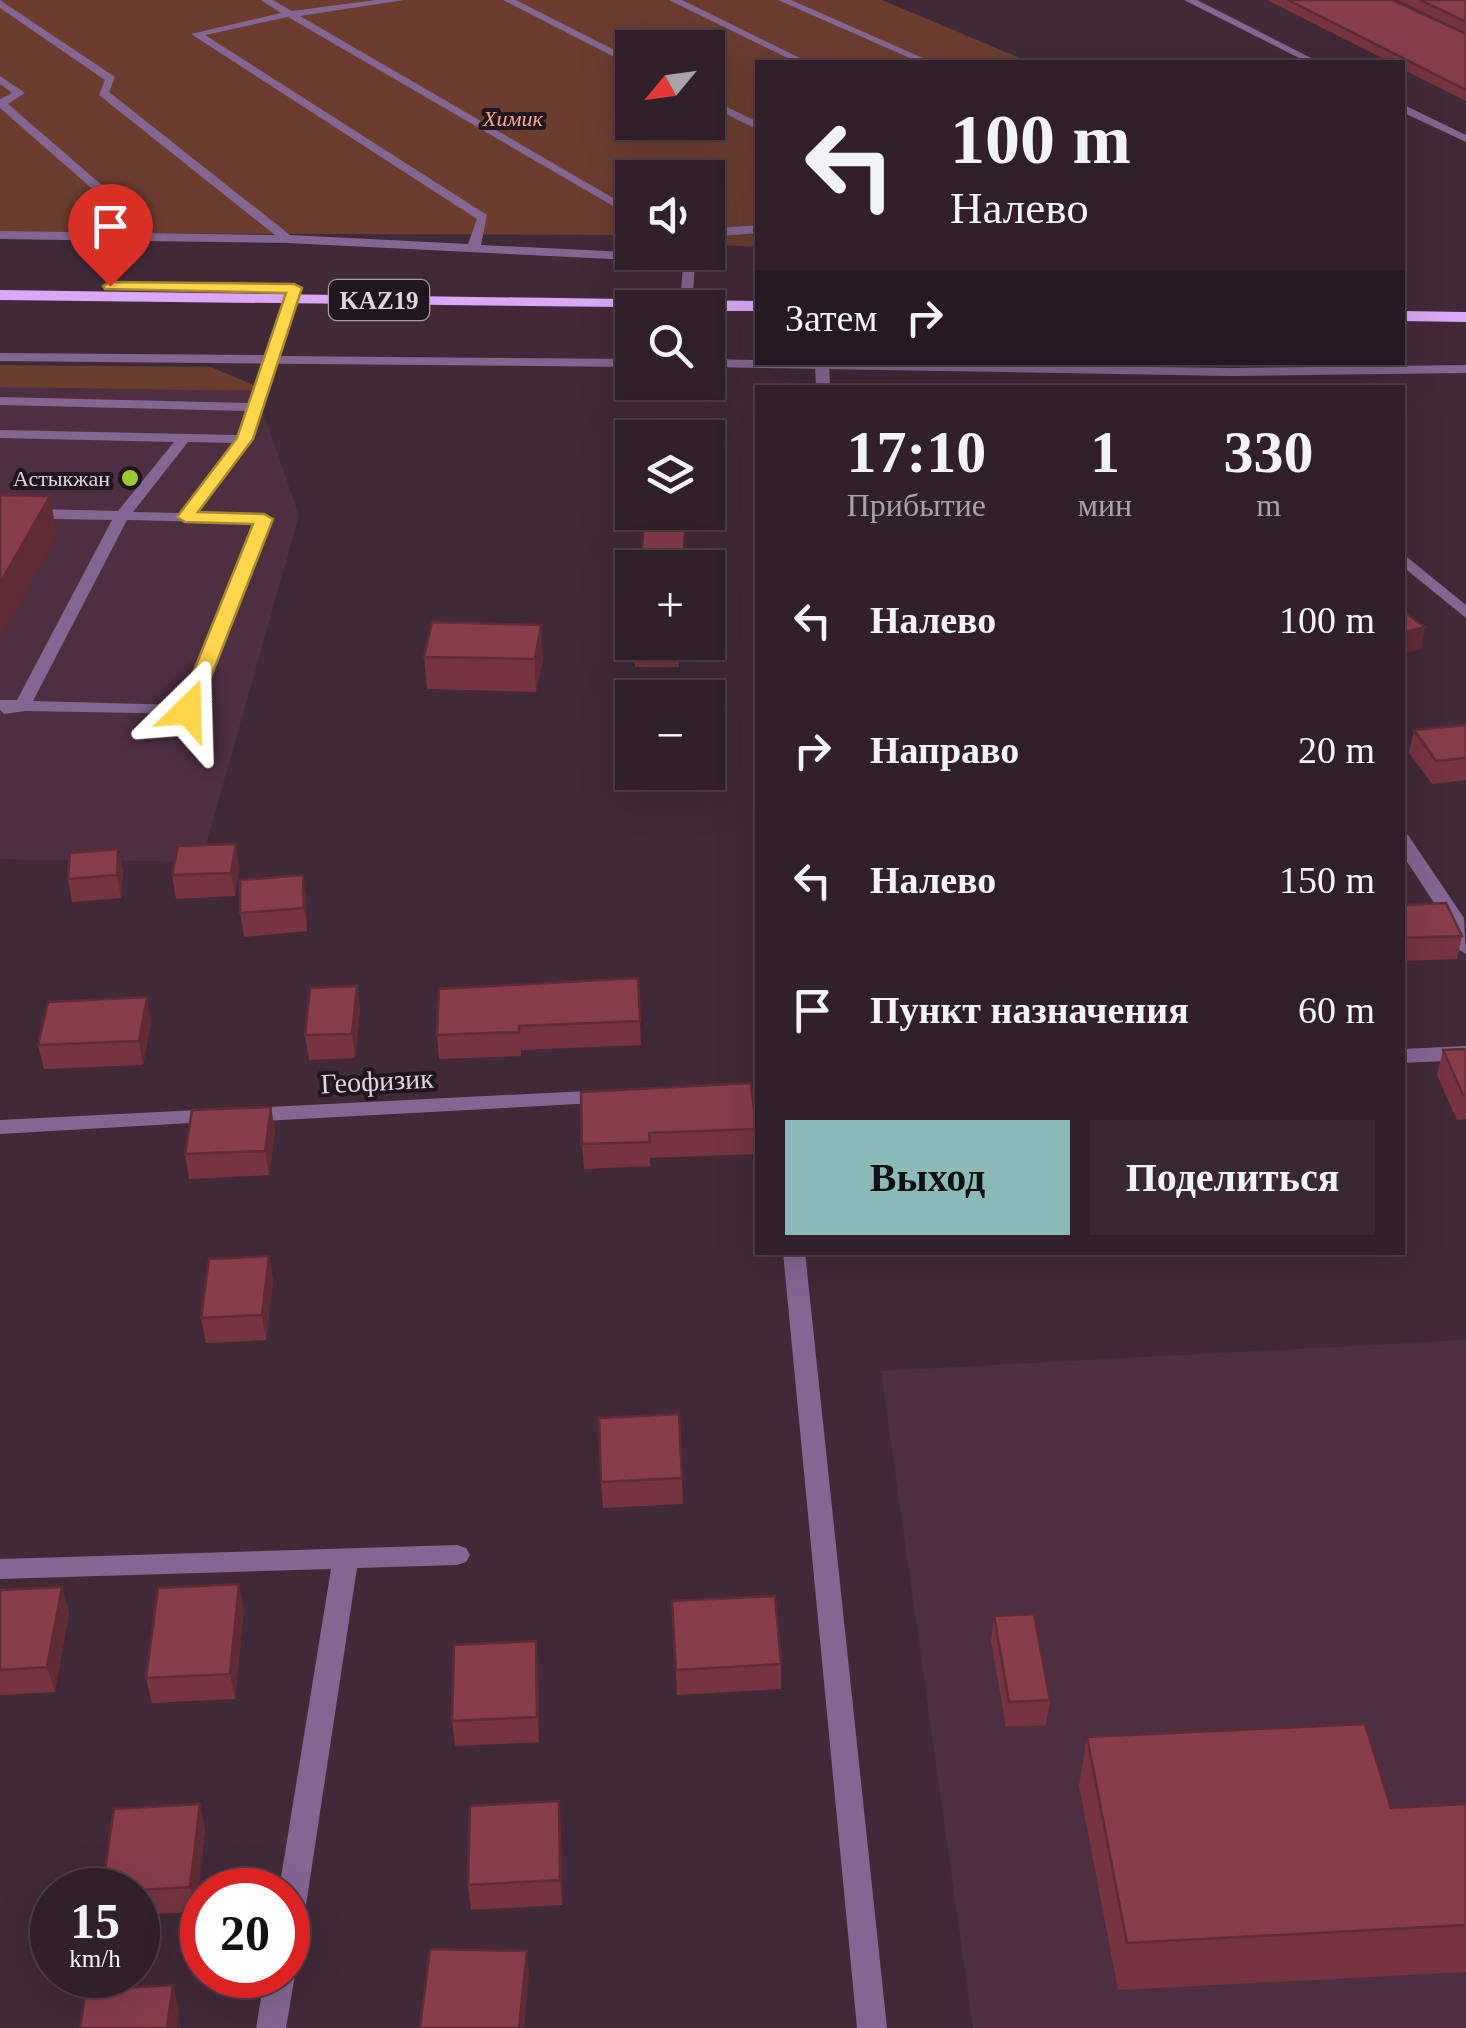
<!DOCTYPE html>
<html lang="ru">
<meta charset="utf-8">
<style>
:root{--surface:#31202a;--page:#392832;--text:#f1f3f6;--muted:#a8a3a8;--line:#4c3e47;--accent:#8bbbb9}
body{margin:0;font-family:"Times New Roman",serif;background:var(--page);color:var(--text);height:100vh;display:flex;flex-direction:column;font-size:38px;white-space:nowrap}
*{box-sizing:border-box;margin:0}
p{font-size:32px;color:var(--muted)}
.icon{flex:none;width:55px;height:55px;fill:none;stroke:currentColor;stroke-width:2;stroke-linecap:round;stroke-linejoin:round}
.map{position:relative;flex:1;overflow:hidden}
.panel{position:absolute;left:755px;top:385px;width:650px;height:870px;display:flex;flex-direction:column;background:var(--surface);border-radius:0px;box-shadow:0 10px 40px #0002,0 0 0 2px var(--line)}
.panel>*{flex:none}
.hud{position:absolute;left:755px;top:60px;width:650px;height:305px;border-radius:0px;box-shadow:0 10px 40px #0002,0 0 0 2px var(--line);background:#31202a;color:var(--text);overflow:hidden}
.needle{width:65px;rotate:241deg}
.tools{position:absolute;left:615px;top:30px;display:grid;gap:20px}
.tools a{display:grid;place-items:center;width:110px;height:110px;border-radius:0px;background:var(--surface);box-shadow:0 10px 40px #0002,0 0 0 2px var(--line);font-size:50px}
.speed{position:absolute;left:30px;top:1868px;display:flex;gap:20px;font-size:50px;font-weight:700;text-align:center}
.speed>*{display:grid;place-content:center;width:130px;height:130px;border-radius:50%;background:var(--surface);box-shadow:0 10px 40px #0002,0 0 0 2px var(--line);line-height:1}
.speed small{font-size:25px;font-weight:400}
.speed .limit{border:15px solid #d22;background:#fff;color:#111}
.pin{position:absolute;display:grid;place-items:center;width:85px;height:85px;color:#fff;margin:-102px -42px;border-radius:50% 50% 50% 0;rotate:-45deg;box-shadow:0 0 10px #0007}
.pin .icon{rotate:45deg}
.me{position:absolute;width:110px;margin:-55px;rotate:22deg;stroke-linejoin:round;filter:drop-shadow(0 0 8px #0008)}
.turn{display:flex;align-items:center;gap:35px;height:210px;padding:0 30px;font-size:45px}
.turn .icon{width:130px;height:130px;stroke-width:2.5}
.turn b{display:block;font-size:70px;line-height:85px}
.then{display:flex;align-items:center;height:95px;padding:0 30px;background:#0003;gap:20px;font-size:38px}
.eta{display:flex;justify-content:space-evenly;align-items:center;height:170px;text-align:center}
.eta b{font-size:60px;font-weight:700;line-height:70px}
.action{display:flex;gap:20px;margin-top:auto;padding:20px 30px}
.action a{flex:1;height:115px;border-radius:0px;background:var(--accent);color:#111;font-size:40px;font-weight:700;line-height:115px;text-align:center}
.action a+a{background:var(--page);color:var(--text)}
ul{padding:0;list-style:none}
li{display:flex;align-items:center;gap:30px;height:130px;padding:0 30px}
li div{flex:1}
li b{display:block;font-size:38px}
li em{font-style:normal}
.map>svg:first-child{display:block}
.built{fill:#4d2f42}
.green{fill:#6a3d2f;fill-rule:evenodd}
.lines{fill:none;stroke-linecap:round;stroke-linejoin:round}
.service{fill:#836692;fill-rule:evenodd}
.minor{fill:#836692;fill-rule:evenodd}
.trunk{fill:#daa8f6;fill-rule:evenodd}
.wall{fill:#753440}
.shaded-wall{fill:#5f2b34}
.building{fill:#883d4b;stroke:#5f2b34;stroke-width:2.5}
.route{fill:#ffd54a;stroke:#a68a30;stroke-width:2.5}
.poi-dot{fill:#a0c92c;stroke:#21161d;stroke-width:4}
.labels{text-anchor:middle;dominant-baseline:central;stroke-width:8;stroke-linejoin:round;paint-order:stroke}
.far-park-label{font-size:22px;font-style:italic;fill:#faa68b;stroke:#21161d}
.far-poi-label{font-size:22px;fill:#e2d2db;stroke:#21161d;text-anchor:end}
.shield{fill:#21161d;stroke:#a89aa2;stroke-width:2.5}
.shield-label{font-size:25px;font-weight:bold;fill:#e2d2db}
.street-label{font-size:28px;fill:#e2d2db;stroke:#21161d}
</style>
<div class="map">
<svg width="1466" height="2028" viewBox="0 0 1466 2028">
<rect width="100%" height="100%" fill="#412a38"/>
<!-- built -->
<g class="built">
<path d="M0,387L256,391L299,516L201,862L0,859Z"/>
<path d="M1466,1340V2028H973L881,1371Z"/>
</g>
<!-- green -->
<g class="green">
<path d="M0,0H882L1029,62H758L757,247L708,244V178H632V235L0,233ZM632,48H708V122H632Z"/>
<path d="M0,365L211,367L256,386V391L0,387Z"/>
</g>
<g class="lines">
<!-- service -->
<g class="service">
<path d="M0,0L115,77L109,92L290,235L468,244L477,219L191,34L281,13L261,0H273L292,11L376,0H404L300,16L632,209V217L288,17L205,35L487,215L481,245L628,252L632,249V252H643L631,260L287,243L143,241L137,244L131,241L0,239V231L131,233L130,222L0,108V99L12,93L0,84V76L25,93L8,104L140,218L143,233L275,235L99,95L105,80L0,8Z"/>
<path d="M503,0H516L632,59V66Z"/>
<path d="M669,0H682L808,62H796Z"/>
<path d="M778,0H791L932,62H919Z"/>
<path d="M708,98L758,122V130L708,105Z"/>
<path d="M758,225V233L708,237V229Z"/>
<path d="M684,252H696L692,304L688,308L680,304Z"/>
<path d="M270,357L277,361L251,439L196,513L264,514L272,519L194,714L25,711L4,714L0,710V700H17L112,520L0,518V508L118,511L174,442L0,438V430L238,435L246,411L0,405V397L249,403L263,361ZM188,442L234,443L181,513L133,512ZM127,520L255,523L182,705L33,701Z"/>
<path d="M815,363H829L830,388H816Z"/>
<path d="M783,1252H805L887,2028H857Z"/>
</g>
<!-- minor -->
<g class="minor">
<path d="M1184,0H1197L1319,62H1307Z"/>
<path d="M1402,104L1466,135V142L1402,112Z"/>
<path d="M294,285L300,289L279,356L632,359V367L0,361V353L265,355L288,289Z"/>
<path d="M708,359L758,360V362L1231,368L1466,365V373L1231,376L708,367Z"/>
<path d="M1402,553L1466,605V618L1402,566Z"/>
<path d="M1402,834L1408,835L1464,918L1466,954L1456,948L1444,918L1402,854Z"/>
<path d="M1466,1046V1060L1402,1063V1049Z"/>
<path d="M607,1090L617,1097L614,1102L247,1122L236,1115L247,1108Z"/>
<path d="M218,1109L225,1111L229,1116L225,1121L0,1134V1120Z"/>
<path d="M457,1545L466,1548L470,1555L466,1562L457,1565L357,1568L303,1925L298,1934L288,1938V1890H279L331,1569L0,1579V1559Z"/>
<path d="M288,1964L295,1975L286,2028H256L265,1975H288Z"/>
</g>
<!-- trunk -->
<g class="trunk">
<path d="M0,290L758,301V311H708V308L0,300Z"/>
<path d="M1402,311L1466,312V322L1402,321Z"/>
</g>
</g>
<!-- wall -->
<g class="wall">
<path d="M1267,0H1393L1466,34V101L1402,69V62H1390Z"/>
<path d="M1398,0H1466V33Z"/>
<path d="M634,642H680L679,667H635Z"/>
<path d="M424,657H543L536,692L427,689Z"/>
<path d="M1466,725V780L1432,784L1409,753L1414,730Z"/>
<path d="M118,849L123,872L121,898L72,902L68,879Z"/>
<path d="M239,867L235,896L176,899L172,875Z"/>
<path d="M303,875L306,898L307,931L244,937L240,913Z"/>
<path d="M1402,905L1462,936L1457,959L1402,961Z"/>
<path d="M638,978L641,1045L521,1050V1056L439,1059L437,1035Z"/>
<path d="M357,986L360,1010L355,1058L309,1060L305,1035Z"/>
<path d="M147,997L151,1022L143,1065L44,1069L38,1045Z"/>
<path d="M1466,1049V1119L1457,1120L1437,1075L1443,1050Z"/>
<path d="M751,1083L756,1129V1154L650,1158V1166L584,1169L582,1144Z"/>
<path d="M271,1107L275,1132L269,1175L189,1179L185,1154Z"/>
<path d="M269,1256L273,1281L266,1340L206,1343L201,1318Z"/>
<path d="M682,1478L683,1504L603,1508L601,1482Z"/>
<path d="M0,1590L69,1612L55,1692L0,1695Z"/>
<path d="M672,1601L781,1664V1689L677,1695Z"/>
<path d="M244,1609L235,1699L152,1703L146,1678Z"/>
<path d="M994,1616L1050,1700L1046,1725L1006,1727L991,1641Z"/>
<path d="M538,1666L539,1742L455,1746L452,1721Z"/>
<path d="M1087,1737L1391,1808L1466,1804V1972L1118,1990L1079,1786Z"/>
<path d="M561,1826L562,1905L471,1910L468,1885Z"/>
<path d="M205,1829L196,1912L138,1915V1890Z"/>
</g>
<!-- shaded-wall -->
<g class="shaded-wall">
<path d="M50,496L57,537L0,640V583Z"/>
<path d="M686,512L685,568H683Z"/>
<path d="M541,625L543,657L536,692L535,659Z"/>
<path d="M1425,627L1421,649L1402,654V633Z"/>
<path d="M236,844L239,867L235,896L231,873Z"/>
<path d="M118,849L123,872L121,898L117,875Z"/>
<path d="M303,875L306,898L307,931L304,908Z"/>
<path d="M357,986L360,1010L355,1058L352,1034Z"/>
<path d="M147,997L151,1022L143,1065L139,1041Z"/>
<path d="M271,1107L275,1132L269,1175L265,1151Z"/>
<path d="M269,1256L273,1281L266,1340L262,1315Z"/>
<path d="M239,1584L244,1609L235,1699L230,1674Z"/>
<path d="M62,1587L69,1612L55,1692L47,1667Z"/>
<path d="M536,1641L538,1666L539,1742L537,1717Z"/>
<path d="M559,1801L561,1826L562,1905L560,1880Z"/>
<path d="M200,1804L205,1829L196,1912L190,1887Z"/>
<path d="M527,1951L529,1975L524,2028H519Z"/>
<path d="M173,1985L179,2009L177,2028H167Z"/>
</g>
<!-- building -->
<g class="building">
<path d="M1288,0H1393L1466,34V90Z"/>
<path d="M1420,0H1466V22Z"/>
<path d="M0,495L50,496L0,583Z"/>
<path d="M645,512H686L683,568H640Z"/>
<path d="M1402,610L1425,627L1402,633Z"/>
<path d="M432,622L541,625L535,659L424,657Z"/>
<path d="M1466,725V758L1436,761L1414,730Z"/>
<path d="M236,844L231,873L172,875L178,846Z"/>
<path d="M118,849L117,875L68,879L70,853Z"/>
<path d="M303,875L304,908L240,913V880Z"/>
<path d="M1446,903L1462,936L1402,938V905Z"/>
<path d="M638,978L640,1021L519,1026V1032L437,1035L439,989Z"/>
<path d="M357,986L352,1034L305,1035L310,988Z"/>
<path d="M147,997L139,1041L38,1045L48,1002Z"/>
<path d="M1466,1049V1095H1463L1443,1050Z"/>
<path d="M751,1083L756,1129L649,1133L650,1142L582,1144L581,1092Z"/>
<path d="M271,1107L265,1151L185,1154L192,1110Z"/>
<path d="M269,1256L262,1315L201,1318L209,1259Z"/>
<path d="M679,1414L682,1478L601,1482L599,1418Z"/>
<path d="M239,1584L230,1674L146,1678L158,1588Z"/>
<path d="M62,1587L47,1667L0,1670V1590Z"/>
<path d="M775,1596L781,1664L676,1670L672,1601Z"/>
<path d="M1034,1614L1050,1700L1009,1702L994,1616Z"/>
<path d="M536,1641L537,1717L452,1721L454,1645Z"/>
<path d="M1365,1724L1391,1808L1466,1804V1925L1127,1943L1087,1737Z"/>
<path d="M559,1801L560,1880L468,1885L470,1806Z"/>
<path d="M200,1804L190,1887L138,1890H102L114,1809Z"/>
<path d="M430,1949L527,1951L519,2028H420Z"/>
<path d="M173,1985L167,2028H80L86,1990Z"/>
</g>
<!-- route -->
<path class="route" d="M110,282L294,284L302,288L253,439L198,512L264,514L273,519L198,710L188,716L178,710L253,524L185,522L177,517L237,438L286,293L105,289L103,286Z"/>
<!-- markers -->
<circle class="poi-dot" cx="130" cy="478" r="10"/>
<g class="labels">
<!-- far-park labels -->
<g class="far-park-label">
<text x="513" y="118">Химик</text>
</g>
<!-- far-poi labels -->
<g class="far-poi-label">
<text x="110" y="478">Астыкжан</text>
</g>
<!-- shield labels -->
<rect class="shield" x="329" y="280" width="100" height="40" rx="8"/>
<g class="shield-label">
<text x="379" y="300">KAZ19</text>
</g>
<!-- street labels -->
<g class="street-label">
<text transform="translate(377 1081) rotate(-3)">Геофизик</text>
</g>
</g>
</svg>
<div class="tools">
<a><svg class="needle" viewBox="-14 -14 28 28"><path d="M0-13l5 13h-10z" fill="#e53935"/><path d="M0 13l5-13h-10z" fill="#a8a3a8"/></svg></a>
<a><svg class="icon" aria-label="sound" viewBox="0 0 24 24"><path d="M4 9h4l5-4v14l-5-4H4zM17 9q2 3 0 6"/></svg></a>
<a><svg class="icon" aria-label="search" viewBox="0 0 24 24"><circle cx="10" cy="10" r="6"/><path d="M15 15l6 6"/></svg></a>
<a><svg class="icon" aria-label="layers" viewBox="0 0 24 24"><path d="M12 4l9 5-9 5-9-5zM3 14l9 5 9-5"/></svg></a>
<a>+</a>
<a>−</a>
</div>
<div class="speed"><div>15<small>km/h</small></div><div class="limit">20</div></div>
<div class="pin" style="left:110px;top:286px;background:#d93025"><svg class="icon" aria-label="arrive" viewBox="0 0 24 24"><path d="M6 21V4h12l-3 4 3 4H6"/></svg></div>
<svg class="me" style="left:188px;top:710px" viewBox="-20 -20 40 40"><path d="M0-17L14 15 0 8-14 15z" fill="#ffd54a" stroke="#fff" stroke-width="4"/></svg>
<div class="hud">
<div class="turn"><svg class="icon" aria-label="left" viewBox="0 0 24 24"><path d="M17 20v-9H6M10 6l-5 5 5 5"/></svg><div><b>100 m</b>Налево</div></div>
<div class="then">Затем<svg class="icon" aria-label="right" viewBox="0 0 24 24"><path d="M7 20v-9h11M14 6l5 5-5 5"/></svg></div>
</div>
<section class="panel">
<div class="eta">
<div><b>17:10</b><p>Прибытие</p></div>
<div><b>1</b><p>мин</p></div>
<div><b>330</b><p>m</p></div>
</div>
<ul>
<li><svg class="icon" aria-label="left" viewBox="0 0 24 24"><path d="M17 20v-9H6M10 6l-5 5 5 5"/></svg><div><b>Налево</b></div><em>100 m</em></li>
<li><svg class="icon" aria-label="right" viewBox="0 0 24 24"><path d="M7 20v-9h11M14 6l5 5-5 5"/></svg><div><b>Направо</b></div><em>20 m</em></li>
<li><svg class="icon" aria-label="left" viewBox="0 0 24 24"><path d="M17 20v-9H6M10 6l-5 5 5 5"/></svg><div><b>Налево</b></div><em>150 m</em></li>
<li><svg class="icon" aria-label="arrive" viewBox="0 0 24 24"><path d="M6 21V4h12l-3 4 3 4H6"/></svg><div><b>Пункт назначения</b></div><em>60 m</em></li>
</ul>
<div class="action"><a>Выход</a><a>Поделиться</a></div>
</section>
</div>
